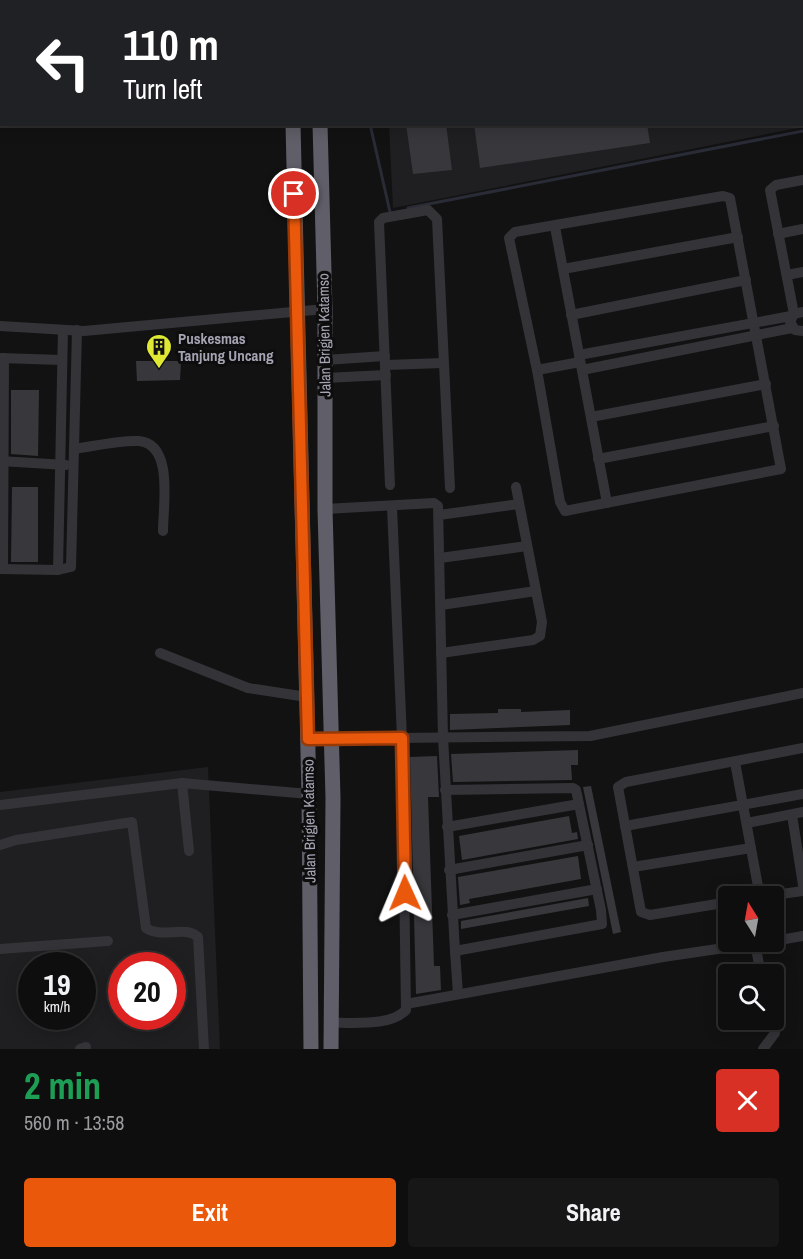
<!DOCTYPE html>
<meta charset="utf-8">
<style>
:root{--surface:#0e0e0e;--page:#171717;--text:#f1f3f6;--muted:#9b9c9e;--line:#2e2e2e;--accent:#ea580c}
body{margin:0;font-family:"Archivo Narrow",sans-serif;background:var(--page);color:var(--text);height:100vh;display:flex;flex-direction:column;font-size:22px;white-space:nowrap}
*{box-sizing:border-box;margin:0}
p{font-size:20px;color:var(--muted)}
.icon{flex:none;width:33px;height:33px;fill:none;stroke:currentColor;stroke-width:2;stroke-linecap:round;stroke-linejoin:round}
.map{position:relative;height:1049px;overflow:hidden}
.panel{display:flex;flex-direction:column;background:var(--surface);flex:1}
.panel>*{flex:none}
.banner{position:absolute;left:0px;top:0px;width:804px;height:126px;box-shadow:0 3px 15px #0003,0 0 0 2px var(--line);background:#202124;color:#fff;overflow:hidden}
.needle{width:39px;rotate:349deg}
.tools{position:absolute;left:718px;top:886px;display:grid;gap:12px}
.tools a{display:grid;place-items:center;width:66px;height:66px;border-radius:6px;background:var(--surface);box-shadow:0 3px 15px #0003,0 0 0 2px var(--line);font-size:30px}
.speed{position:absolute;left:18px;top:952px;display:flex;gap:12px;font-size:30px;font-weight:700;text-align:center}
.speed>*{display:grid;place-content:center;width:78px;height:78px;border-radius:50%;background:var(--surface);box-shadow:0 3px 15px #0003,0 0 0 2px var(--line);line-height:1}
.speed small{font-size:15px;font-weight:400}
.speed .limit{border:9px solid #d22;background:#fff;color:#111}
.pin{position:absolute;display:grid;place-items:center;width:51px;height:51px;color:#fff;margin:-26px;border:3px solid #fff;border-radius:50%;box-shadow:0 2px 6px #0007}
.me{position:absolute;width:66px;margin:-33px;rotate:359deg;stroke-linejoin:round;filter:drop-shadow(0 0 4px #0008)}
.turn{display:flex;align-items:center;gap:21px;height:126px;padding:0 24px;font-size:27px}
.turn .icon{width:78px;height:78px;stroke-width:2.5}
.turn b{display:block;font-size:42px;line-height:51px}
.round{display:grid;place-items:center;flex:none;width:63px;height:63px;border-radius:6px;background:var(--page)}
.overview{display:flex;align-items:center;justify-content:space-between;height:102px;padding:0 24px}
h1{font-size:36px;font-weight:700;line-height:45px;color:#1e9e55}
.button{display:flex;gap:12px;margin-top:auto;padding:12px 24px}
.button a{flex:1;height:69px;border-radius:6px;background:var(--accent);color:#fff;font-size:24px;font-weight:700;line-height:69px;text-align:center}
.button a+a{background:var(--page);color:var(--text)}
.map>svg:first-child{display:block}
.built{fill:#1f1e20;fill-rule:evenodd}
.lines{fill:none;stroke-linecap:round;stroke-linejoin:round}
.stream{stroke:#292b36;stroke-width:3}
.building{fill:#38373b}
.minor{stroke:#343338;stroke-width:10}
.highway{stroke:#605f69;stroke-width:15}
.route-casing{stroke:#983908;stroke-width:15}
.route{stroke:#ea580c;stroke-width:10}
.labels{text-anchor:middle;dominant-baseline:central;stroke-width:6;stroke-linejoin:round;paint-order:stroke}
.street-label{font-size:15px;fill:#a5a4b3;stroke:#0d0d0e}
.poi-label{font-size:15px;font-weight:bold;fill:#a5a4b3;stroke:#0d0d0e;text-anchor:start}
</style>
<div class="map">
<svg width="803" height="1049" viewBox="0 0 803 1049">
<rect width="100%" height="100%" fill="#121213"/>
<!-- built -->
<g class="built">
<path d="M384,0H803V127L393,208L389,125L802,124V2Z"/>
<path d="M208,767L220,1049H0V792ZM32,966H82V1017H32ZM122,966H172V1017H122Z"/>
</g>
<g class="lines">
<!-- stream -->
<g class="stream">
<path d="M370,124L390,212"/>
<path d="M408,208L803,131"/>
</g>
</g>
<!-- building -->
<g class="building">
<path d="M406,124H446L452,170L413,174Z"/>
<path d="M474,124H647L650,143L480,168Z"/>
<path d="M136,361H181L180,380L137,381Z"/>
<path d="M11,390H39L38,456L11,454Z"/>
<path d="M12,487H38V562H11Z"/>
<path d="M498,709H521V712L570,710V725L450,730V714L498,713Z"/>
<path d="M578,750V765H571L572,780L453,782L451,754Z"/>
<path d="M437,756L439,797H428L434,966H440L441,990L416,994L410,757Z"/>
<path d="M591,786L621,932L613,934L583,787Z"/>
<path d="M569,816L572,833L577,832L578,839L462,860L459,836Z"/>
<path d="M578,856L581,879L469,899L470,903L460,905L458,877Z"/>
<path d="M588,898L589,906L461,929V921Z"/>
</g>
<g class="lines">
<!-- minor -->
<g class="minor">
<path d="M723,196L730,198L781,469L565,511L560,502L537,370L509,238L515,232Z"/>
<path d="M555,227L607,503"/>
<path d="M778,234L803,229"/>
<path d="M563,269L738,237"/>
<path d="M787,275L803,272"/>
<path d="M803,312L794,314L790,322L795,330L803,331"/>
<path d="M794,314L770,190L776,185L803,180"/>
<path d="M571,315L746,280"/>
<path d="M0,326L84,331L325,309"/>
<path d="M579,355L791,316"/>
<path d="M0,358L62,360"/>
<path d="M325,360L385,356"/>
<path d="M386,365L443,363"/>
<path d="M537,370L580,362"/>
<path d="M582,370L792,328"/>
<path d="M325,378L386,375"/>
<path d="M591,417L766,384"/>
<path d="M74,449C95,446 119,440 139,441C174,444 163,506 163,531"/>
<path d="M598,459L774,426"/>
<path d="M0,461L66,465"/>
<path d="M390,485L379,222L383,218L428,210L437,219L450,488"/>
<path d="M325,509L434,503L438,506L443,737L455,951L602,924L601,910L576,790L573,788L445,790"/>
<path d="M439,515L519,504"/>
<path d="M440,558L527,546"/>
<path d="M0,569L58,570L71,567L77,330"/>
<path d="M3,569L4,358"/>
<path d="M58,570L63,330"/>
<path d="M441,605L536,591"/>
<path d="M160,653L248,688L307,697"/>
<path d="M441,653L533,640L540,636L542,622L516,487"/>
<path d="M308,739L590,736L803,693"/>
<path d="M735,762L760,897L803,891"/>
<path d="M182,783L189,851"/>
<path d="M0,805L182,783L309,794"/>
<path d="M792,815L803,885"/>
<path d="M747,823L803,812"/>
<path d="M625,826L803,794"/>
<path d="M447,827L579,804"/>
<path d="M0,845L16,840L132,822L146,928C161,939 185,925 198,937L204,1049"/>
<path d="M633,867L751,848"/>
<path d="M449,870L588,845"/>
<path d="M729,902L650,915L641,912L618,787L626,782L803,748"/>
<path d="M452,915L597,889"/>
<path d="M774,941L803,936"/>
<path d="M755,943L761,975"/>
<path d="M0,949L108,941"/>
<path d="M455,951L458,994"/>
<path d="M406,1004L663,957L765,942"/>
<path d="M332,1023C353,1022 390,1027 406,1010L402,738L392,507"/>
<path d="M80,1049L86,1047"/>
<path d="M763,1049L775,1033L772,1020"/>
</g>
<!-- highway -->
<g class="highway">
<path d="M291,0V2"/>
<path d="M317,0V2"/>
<path d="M293,124L309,794L311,1049"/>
<path d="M320,124L325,309V509L333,798L331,1049"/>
</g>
</g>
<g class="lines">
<defs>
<path id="route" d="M294,194L308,739L402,738L405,893"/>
</defs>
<!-- route casing -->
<use href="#route" class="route-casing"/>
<!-- route -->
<use href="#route" class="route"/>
</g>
<!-- icons -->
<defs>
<symbol id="building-pin" viewBox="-11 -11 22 30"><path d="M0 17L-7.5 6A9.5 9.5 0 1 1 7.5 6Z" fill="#dfe934" stroke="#0d0d0e"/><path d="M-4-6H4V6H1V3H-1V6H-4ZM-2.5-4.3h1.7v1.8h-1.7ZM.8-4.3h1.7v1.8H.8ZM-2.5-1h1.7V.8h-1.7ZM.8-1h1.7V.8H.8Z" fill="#111"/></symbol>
</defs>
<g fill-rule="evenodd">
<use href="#building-pin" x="144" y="332" width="30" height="40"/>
</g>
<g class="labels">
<!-- street labels -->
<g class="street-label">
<text transform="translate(324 335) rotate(-91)">Jalan Brigjen Katamso</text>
<text transform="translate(309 821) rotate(-91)">Jalan Brigjen Katamso</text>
</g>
<!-- poi labels -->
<g class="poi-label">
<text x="178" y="338">Puskesmas<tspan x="178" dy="17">Tanjung Uncang</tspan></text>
</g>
</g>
</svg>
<div class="tools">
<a><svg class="needle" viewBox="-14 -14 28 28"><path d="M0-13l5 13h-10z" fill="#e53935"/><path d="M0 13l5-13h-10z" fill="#9b9c9e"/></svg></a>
<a><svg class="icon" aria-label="search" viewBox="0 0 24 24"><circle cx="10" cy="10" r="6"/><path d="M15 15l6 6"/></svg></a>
</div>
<div class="speed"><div>19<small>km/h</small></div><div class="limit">20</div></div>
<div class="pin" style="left:294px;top:194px;background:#d93025"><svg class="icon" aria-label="arrive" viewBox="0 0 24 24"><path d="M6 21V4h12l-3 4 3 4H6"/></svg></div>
<svg class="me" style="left:405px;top:893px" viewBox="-20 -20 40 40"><path d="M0-17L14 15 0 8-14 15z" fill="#ea580c" stroke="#fff" stroke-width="4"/></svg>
<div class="banner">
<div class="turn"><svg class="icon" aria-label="left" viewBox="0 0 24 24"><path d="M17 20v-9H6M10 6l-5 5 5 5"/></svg><div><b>110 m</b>Turn left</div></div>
</div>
</div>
<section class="panel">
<div class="overview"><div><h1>2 min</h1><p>560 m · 13:58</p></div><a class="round" style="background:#d93025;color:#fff"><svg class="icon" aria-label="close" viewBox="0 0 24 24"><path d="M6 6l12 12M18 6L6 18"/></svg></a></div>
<div class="button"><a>Exit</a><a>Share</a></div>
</section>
